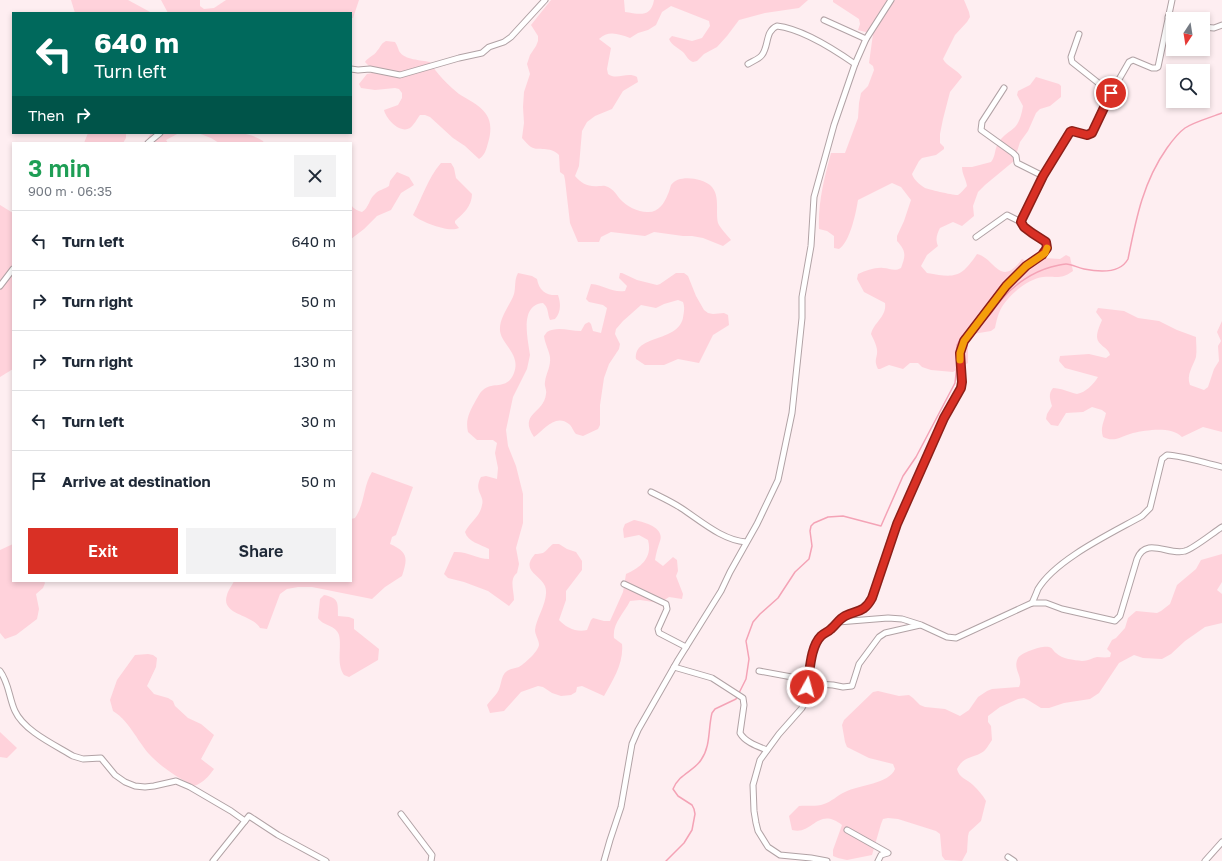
<!DOCTYPE html>
<meta charset="utf-8">
<style>
:root{--surface:#fff;--page:#f2f2f3;--text:#1f2937;--muted:#747a83;--line:#e0e1e3;--accent:#d93025}
body{margin:0;font-family:"Golos Text",sans-serif;background:var(--page);color:var(--text);height:100vh;display:flex;flex-direction:column;font-size:15px;white-space:nowrap}
*{box-sizing:border-box;margin:0}
p{font-size:13px;color:var(--muted)}
.icon{flex:none;width:22px;height:22px;fill:none;stroke:currentColor;stroke-width:2;stroke-linecap:round;stroke-linejoin:round}
.map{position:relative;flex:1;overflow:hidden}
.panel{position:absolute;left:12px;top:142px;width:340px;height:440px;display:flex;flex-direction:column;background:var(--surface);border-radius:0px;box-shadow:0 2px 6px #0003}
.panel>*{flex:none}
.top-card{position:absolute;left:12px;top:12px;width:340px;height:122px;border-radius:0px;box-shadow:0 2px 6px #0003;background:#00695c;color:#fff;overflow:hidden}
.needle{width:26px;rotate:192deg}
.buttons{position:absolute;left:1166px;top:12px;display:grid;gap:8px}
.buttons a{display:grid;place-items:center;width:44px;height:44px;border-radius:0px;background:var(--surface);box-shadow:0 2px 6px #0003;font-size:20px}
.pin{position:absolute;display:grid;place-items:center;width:34px;height:34px;color:#fff;margin:-17px;border:2px solid #fff;border-radius:50%;box-shadow:0 1px 4px #0007}
.me{position:absolute;width:44px;margin:-22px;rotate:7deg;stroke-linejoin:round;filter:drop-shadow(0 0 3px #0008)}
.turn{display:flex;align-items:center;gap:14px;height:84px;padding:0 16px;font-size:18px}
.turn .icon{width:52px;height:52px;stroke-width:2.5}
.turn b{display:block;font-size:28px;line-height:34px}
.then{display:flex;align-items:center;height:38px;padding:0 16px;background:#0003;gap:8px;font-size:15px}
.round{display:grid;place-items:center;flex:none;width:42px;height:42px;border-radius:0px;background:var(--page)}
.head{display:flex;align-items:center;justify-content:space-between;height:68px;padding:0 16px}
h1{font-size:24px;font-weight:600;line-height:30px;color:#1e9e55}
.primary-button{display:flex;gap:8px;margin-top:auto;padding:8px 16px}
.primary-button a{flex:1;height:46px;border-radius:0px;background:var(--accent);color:#fff;font-size:16px;font-weight:600;line-height:46px;text-align:center}
.primary-button a+a{background:var(--page);color:var(--text)}
ul{padding:0;list-style:none}
li{display:flex;align-items:center;gap:12px;height:60px;padding:0 16px;border-top:1px solid var(--line)}
li div{flex:1}
li b{display:block;font-size:15px}
li em{font-style:normal}
.map>svg:first-child{display:block}
.green{fill:#ffd2db}
.lines{fill:none;stroke-linecap:round;stroke-linejoin:round}
.stream{stroke:#f4a3b6;stroke-width:1.5}
.minor-casing{stroke:#b1a2a5;stroke-width:7}
.minor{stroke:#fff;stroke-width:5}
.route-casing{stroke:#8d1f18;stroke-width:10}
.route{stroke:#d93025;stroke-width:7}
.slow{stroke:#f59e0b;stroke-width:7}
</style>
<div class="map">
<svg width="1222" height="861" viewBox="0 0 1222 861">
<rect width="100%" height="100%" fill="#feeef1"/>
<!-- green -->
<g class="green">
<path d="M71,0H128L152,13H75Z"/>
<path d="M161,0H200V6L204,9L214,8L226,0H359L353,18H351V13H168Z"/>
<path d="M551,0H624L625,12C639,14 651,18 654,0H808L799,8L765,13L739,20L727,36L717,47L704,54L697,61L693,62C688,60 687,57 684,53C679,48 672,46 669,39L672,36L692,41L702,38L710,26L709,21L671,6L662,12L656,25L648,30L638,33L630,38C619,34 608,30 599,39L611,48L607,69L608,74C617,81 627,71 637,77L638,82L623,91L612,109L595,116L587,122L582,131L579,166L575,176C582,184 588,187 599,186C602,186 604,185 608,187C614,190 616,194 620,199C626,206 638,212 647,212C658,213 664,204 668,194C669,192 670,188 671,185C678,174 702,178 710,185C721,195 715,211 718,223C720,228 727,235 731,240L723,246L703,238L692,236H683L654,232L645,236L611,232L601,237L599,242H578L570,223L565,180L564,175L560,172L559,155C549,145 539,152 531,147C528,145 525,141 522,138L524,123L523,107L524,92L530,74L527,64L530,55L536,46L538,41V36L531,25Z"/>
<path d="M833,0H964L969,12L970,17L967,22L955,35L943,59C947,67 957,69 962,77L950,92L943,119L940,134V143L944,147V149L936,155L922,158L919,161L912,174C914,180 919,184 925,188C927,189 956,196 958,195C961,193 964,189 967,186C966,179 962,174 962,167H972L991,162C996,156 994,149 999,142C1003,135 1010,132 1015,127C1020,122 1022,112 1023,106L1017,95L1018,91L1030,85L1036,77L1059,84L1061,86V97L1050,106L1040,109L1036,113L1028,131L1020,142L1014,161L985,185L978,192L973,206L974,216L962,226L953,222L940,228C937,234 935,239 938,246L927,255L921,266L927,273C955,278 961,278 977,254C995,258 1000,289 1022,259C1032,264 1036,266 1044,258L1060,259L1066,255L1070,257L1073,271C1060,280 1057,276 1043,277C1027,279 1005,297 999,313C997,318 996,323 995,328L991,331L973,334L968,343V363L953,372L931,370L922,367L918,363H910L903,369L889,365L880,369H878C873,359 878,358 877,350C877,346 873,338 871,334C874,322 887,317 885,303L864,292L857,279L858,274C865,271 876,267 883,268C890,268 894,272 901,268C906,255 906,251 897,241V236L904,221L911,200L901,187L892,183L858,200C856,213 850,242 839,249L834,248V236L827,231L819,229C818,202 824,179 831,153H845L858,118L859,103L861,93L868,86L874,70L873,66L869,63L873,34L858,30L860,24L859,19L833,2Z"/>
<path d="M386,41L395,42C397,45 398,48 399,51C404,60 421,60 430,62C435,72 450,87 459,94C467,99 480,105 486,114C492,122 491,134 488,143C486,150 485,155 479,159L465,146L453,138L430,117L425,115H420C417,119 414,125 410,128C400,134 386,119 384,110L398,105L402,98V93L399,89L395,88L375,90L361,88L359,84L367,74L372,73L370,67L365,62C368,57 374,56 377,51C381,47 380,44 386,41Z"/>
<path d="M88,133H126V138L123,143H84Z"/>
<path d="M151,133H179L166,140L168,143H145Z"/>
<path d="M198,133C220,133 245,129 263,141L264,143H219L211,138Z"/>
<path d="M441,163H451L454,168L456,178L472,194C472,206 463,214 455,221V223L459,228C449,233 421,222 413,215C422,198 428,178 441,163Z"/>
<path d="M397,172L409,177L414,185L401,193L391,210L377,216L364,229L351,239V205C354,209 358,211 362,212C369,208 369,199 375,194C378,190 385,189 389,186L390,181Z"/>
<path d="M0,205L13,213V369L0,377Z"/>
<path d="M518,273L532,276L537,279C539,291 547,296 558,295C561,304 561,312 555,319L550,320C547,313 549,308 543,303C519,305 528,339 530,355L527,369L513,397L506,430L508,446L516,466L523,494V523L516,548L519,564L517,573C509,579 514,591 514,600L509,606L488,591L464,582L448,578L444,574L454,552C467,551 477,559 489,559V549C480,544 468,542 465,532C470,522 480,517 482,505C485,495 473,491 481,477L486,476L497,479L498,468L495,453L497,443L493,440H477L468,432C465,419 470,411 476,400C478,397 480,392 483,390C493,381 507,391 514,373C521,354 502,345 500,331C499,317 510,306 514,294C516,287 514,280 518,273Z"/>
<path d="M620,273H622L637,280L657,285L660,284L676,273H684L688,276L696,296L704,310L708,313L713,314L724,313L728,315L729,325L713,335L699,363L678,359L664,365H645L636,359C634,334 677,343 683,318C684,311 685,308 683,302L678,300L664,304L656,308L641,305L623,321L616,329L615,334L620,344L619,349L609,364L604,378L600,405V425L598,429L583,436L576,434C573,431 572,426 569,424C555,413 543,431 534,437C518,413 544,414 546,394C547,390 544,386 545,382C546,373 551,367 550,357C549,350 545,344 544,336L547,332C557,326 569,331 581,331L585,324L589,322L591,324L593,331L601,333L607,308L603,305L589,302L586,299L591,284C604,285 612,293 625,291L627,286L619,278Z"/>
<path d="M1098,308L1124,311L1138,318L1159,321L1177,330L1196,337C1196,344 1197,350 1196,357C1193,366 1186,375 1190,385L1204,390L1208,387L1214,369L1219,361L1218,346L1221,341L1217,332L1222,321V432L1203,427L1182,437C1171,426 1147,430 1133,433C1121,436 1115,443 1103,437C1100,427 1104,422 1106,413L1102,410L1092,407L1083,412L1066,413L1058,426L1051,425L1046,419L1047,414L1052,406C1050,399 1048,394 1053,388C1060,388 1069,392 1077,394C1086,392 1093,385 1098,377L1065,368L1059,361L1060,356L1089,354L1106,358L1110,355C1109,348 1097,345 1097,337C1097,331 1100,325 1102,320L1096,312Z"/>
<path d="M372,472L413,487L396,535L392,537L390,544C408,552 408,558 402,576L385,587L372,599L312,587H298L287,589L280,594L267,629L260,628C253,614 220,615 227,595C228,590 232,586 234,581H351V519L355,518C365,504 363,486 372,472Z"/>
<path d="M634,520C643,522 665,527 660,541C658,547 656,553 655,560L663,566L673,557L677,560L678,571L676,576L683,594L682,599L669,597L660,603L640,600L630,601C624,613 612,624 614,638L622,644C624,663 613,680 604,696L582,686L577,687L576,692L571,695L561,696L552,693L543,687L538,686L521,692L504,711L490,713L487,705C490,701 494,697 497,693C502,686 500,676 507,671C510,669 515,668 519,667C524,664 538,652 539,645C539,640 535,635 535,630C536,618 550,599 545,586C540,574 520,571 535,554C547,554 545,550 553,544H559L567,549L576,552L582,561V570L566,591V600L559,620C565,627 577,633 587,630L591,620L593,618L604,621H610L623,592L626,574C640,568 653,558 648,540L639,535L624,538L623,529L625,524Z"/>
<path d="M13,544V581H44L45,583L43,588L36,594L39,609L37,619L16,635L5,639L0,633V550Z"/>
<path d="M1222,554V582L1217,590L1222,594V623L1205,627L1185,641L1171,654L1162,659L1143,658L1134,655L1119,663L1099,693L1090,699L1064,703L1049,708H1041L1028,700L1024,698L1018,699L1000,707L988,716V722L991,726L992,740C989,744 986,751 981,753C970,759 964,756 957,769C959,778 967,779 973,785C978,790 983,795 986,801L981,821L969,832L968,836L967,852L962,861L945,860L942,856L940,834L936,831L898,819L888,818L883,819L881,824L872,855L847,860L838,858L833,856V850L842,825C817,806 813,836 792,830L789,816L799,806C807,805 816,807 824,804C831,802 838,795 845,792C859,785 889,784 895,769L893,764L869,758L847,747L845,742L842,725L844,720L873,692L878,691L899,696L909,695L913,698L920,705L925,707L945,709L960,716L969,710L978,697L987,691L992,689L1019,687C1024,676 1012,670 1018,658C1022,652 1043,645 1049,647C1053,648 1053,651 1056,653C1062,659 1074,660 1082,661C1088,661 1092,658 1097,657C1101,657 1105,658 1110,657L1111,653L1107,649L1112,640L1116,638L1125,628L1128,618L1136,611L1157,613L1161,611L1170,604L1177,585L1196,569L1201,560Z"/>
<path d="M324,595C339,598 338,603 338,616L349,617L354,619V629L379,649L378,660L349,677L344,675C336,664 342,647 339,635C336,625 323,626 318,618L320,599Z"/>
<path d="M148,654L153,655L157,658L156,667L147,686L154,694L168,698L173,701L175,706L188,718L201,724L214,735L201,759L214,769C209,776 203,783 194,786C180,779 164,769 153,758C138,744 131,722 113,711L110,700L117,680L135,655Z"/>
<path d="M0,732L17,748L7,758L0,757Z"/>
</g>
<g class="lines">
<!-- stream -->
<g class="stream">
<path d="M978,325C989,320 994,307 1003,298C1015,284 1033,272 1051,267C1056,266 1062,264 1066,264C1072,264 1078,268 1084,269C1099,272 1120,274 1128,259C1136,219 1143,182 1167,148C1172,141 1178,133 1185,128C1194,122 1212,117 1222,113"/>
<path d="M666,861L684,843L692,830L695,814L694,809L692,805L678,796L673,789C679,774 694,771 701,760C711,746 708,728 712,713L715,709L736,699L746,679L749,659L746,641L753,622L760,614L778,598L795,572L809,559L812,546L810,531L811,526L814,523L828,517L843,516L881,526L903,476L916,457L955,383L957,365L956,355L957,345L962,336L971,329"/>
</g>
<defs>
<g id="minor">
<path d="M1168,17L1188,19"/>
<path d="M824,20L866,39"/>
<path d="M1203,27L1214,28L1222,25"/>
<path d="M1079,34L1071,57L1072,62L1111,93"/>
<path d="M748,64C753,61 759,59 762,55C769,46 765,31 777,26C803,29 835,50 855,64"/>
<path d="M351,69L358,70L370,69L400,75L459,58L482,53L489,47L504,42L511,37L545,0"/>
<path d="M1004,88L982,122L981,130L1013,153L1016,156L1017,163L1043,176"/>
<path d="M148,143L160,133"/>
<path d="M976,237L1007,215L1021,222"/>
<path d="M0,286L13,269"/>
<path d="M651,492C661,497 672,502 681,508C701,521 722,540 746,542"/>
<path d="M624,584L666,604L667,609L658,629L659,633L686,647"/>
<path d="M1032,603C1034,599 1036,594 1038,589C1056,559 1112,533 1142,516L1150,508L1162,459L1167,455C1185,456 1204,463 1222,467"/>
<path d="M838,622L888,618L902,619L921,625L947,637L956,638L1032,603H1046L1062,609L1115,621L1120,616L1137,559C1146,536 1169,556 1185,551C1193,549 1214,532 1222,527"/>
<path d="M674,667L712,678L743,698L744,705L740,733C745,742 757,746 767,750"/>
<path d="M0,671C9,683 9,698 15,711C24,731 55,745 73,756L83,759L101,758L115,775L125,782L135,786L145,787L154,786L176,781L190,787L231,811L245,821"/>
<path d="M759,671L808,680L816,684L833,685L843,687L852,686L859,664L879,637L885,633L920,625"/>
<path d="M401,814L432,855L431,861"/>
<path d="M847,830L888,853L881,855L878,861"/>
<path d="M1008,857L1014,861"/>
<path d="M213,861L249,816L278,835L326,861"/>
<path d="M604,861L610,840L621,807L632,744L638,730L678,660L721,591L730,572L757,524L778,480L792,413L802,318V297L811,246L814,197L834,125L855,64L866,39L891,0"/>
<path d="M827,861L811,858L780,855L768,847L758,831L756,823L754,811L753,785L760,760L779,734L802,708L804,704L806,698L810,663L817,641L820,637L831,629L843,617L859,611L867,605L872,598L897,524L944,418L961,388L962,382L960,353L964,341L1006,285L1026,265L1042,255L1047,249L1046,242L1032,233L1024,227L1021,222L1022,219L1043,176L1070,132L1072,131L1087,135L1092,133L1102,109L1129,62L1133,60L1152,68H1156L1158,67L1172,0"/>
<path d="M1205,861L1222,842"/>
</g>
</defs>
<!-- minor casing -->
<use href="#minor" class="minor-casing"/>
<!-- minor -->
<use href="#minor" class="minor"/>
</g>
<g class="lines">
<defs>
<path id="route" d="M807,687C810,672 810,647 821,636C824,633 828,632 831,629C836,625 839,619 845,616C857,610 864,613 872,598L897,524L944,418L961,388L962,382L960,353L964,341L1006,286L1026,266L1042,255L1047,248L1046,242L1032,233L1024,227L1021,222L1022,219L1043,176L1070,132L1072,131L1087,135L1092,133L1111,93"/>
</defs>
<!-- route casing -->
<use href="#route" class="route-casing"/>
<!-- route -->
<use href="#route" class="route"/>
<!-- slow -->
<path class="slow" d="M960,360V353L964,341L1006,286L1026,266L1045,253L1047,248"/>
</g>
</svg>
<div class="buttons">
<a><svg class="needle" viewBox="-14 -14 28 28"><path d="M0-13l5 13h-10z" fill="#e53935"/><path d="M0 13l5-13h-10z" fill="#747a83"/></svg></a>
<a><svg class="icon" aria-label="search" viewBox="0 0 24 24"><circle cx="10" cy="10" r="6"/><path d="M15 15l6 6"/></svg></a>
</div>
<div class="pin" style="left:1111px;top:93px;background:#d93025"><svg class="icon" aria-label="arrive" viewBox="0 0 24 24"><path d="M6 21V4h12l-3 4 3 4H6"/></svg></div>
<svg class="me" style="left:807px;top:687px" viewBox="-20 -20 40 40"><circle r="17" fill="#d93025" stroke="#fff" stroke-width="3"/><path d="M0-11L8 9 0 5-8 9z" fill="#fff"/></svg>
<div class="top-card">
<div class="turn"><svg class="icon" aria-label="left" viewBox="0 0 24 24"><path d="M17 20v-9H6M10 6l-5 5 5 5"/></svg><div><b>640 m</b>Turn left</div></div>
<div class="then">Then<svg class="icon" aria-label="right" viewBox="0 0 24 24"><path d="M7 20v-9h11M14 6l5 5-5 5"/></svg></div>
</div>
<section class="panel">
<div class="head"><div><h1>3 min</h1><p>900 m · 06:35</p></div><a class="round"><svg class="icon" aria-label="close" viewBox="0 0 24 24"><path d="M6 6l12 12M18 6L6 18"/></svg></a></div>
<ul>
<li><svg class="icon" aria-label="left" viewBox="0 0 24 24"><path d="M17 20v-9H6M10 6l-5 5 5 5"/></svg><div><b>Turn left</b></div><em>640 m</em></li>
<li><svg class="icon" aria-label="right" viewBox="0 0 24 24"><path d="M7 20v-9h11M14 6l5 5-5 5"/></svg><div><b>Turn right</b></div><em>50 m</em></li>
<li><svg class="icon" aria-label="right" viewBox="0 0 24 24"><path d="M7 20v-9h11M14 6l5 5-5 5"/></svg><div><b>Turn right</b></div><em>130 m</em></li>
<li><svg class="icon" aria-label="left" viewBox="0 0 24 24"><path d="M17 20v-9H6M10 6l-5 5 5 5"/></svg><div><b>Turn left</b></div><em>30 m</em></li>
<li><svg class="icon" aria-label="arrive" viewBox="0 0 24 24"><path d="M6 21V4h12l-3 4 3 4H6"/></svg><div><b>Arrive at destination</b></div><em>50 m</em></li>
</ul>
<div class="primary-button"><a>Exit</a><a>Share</a></div>
</section>
</div>
